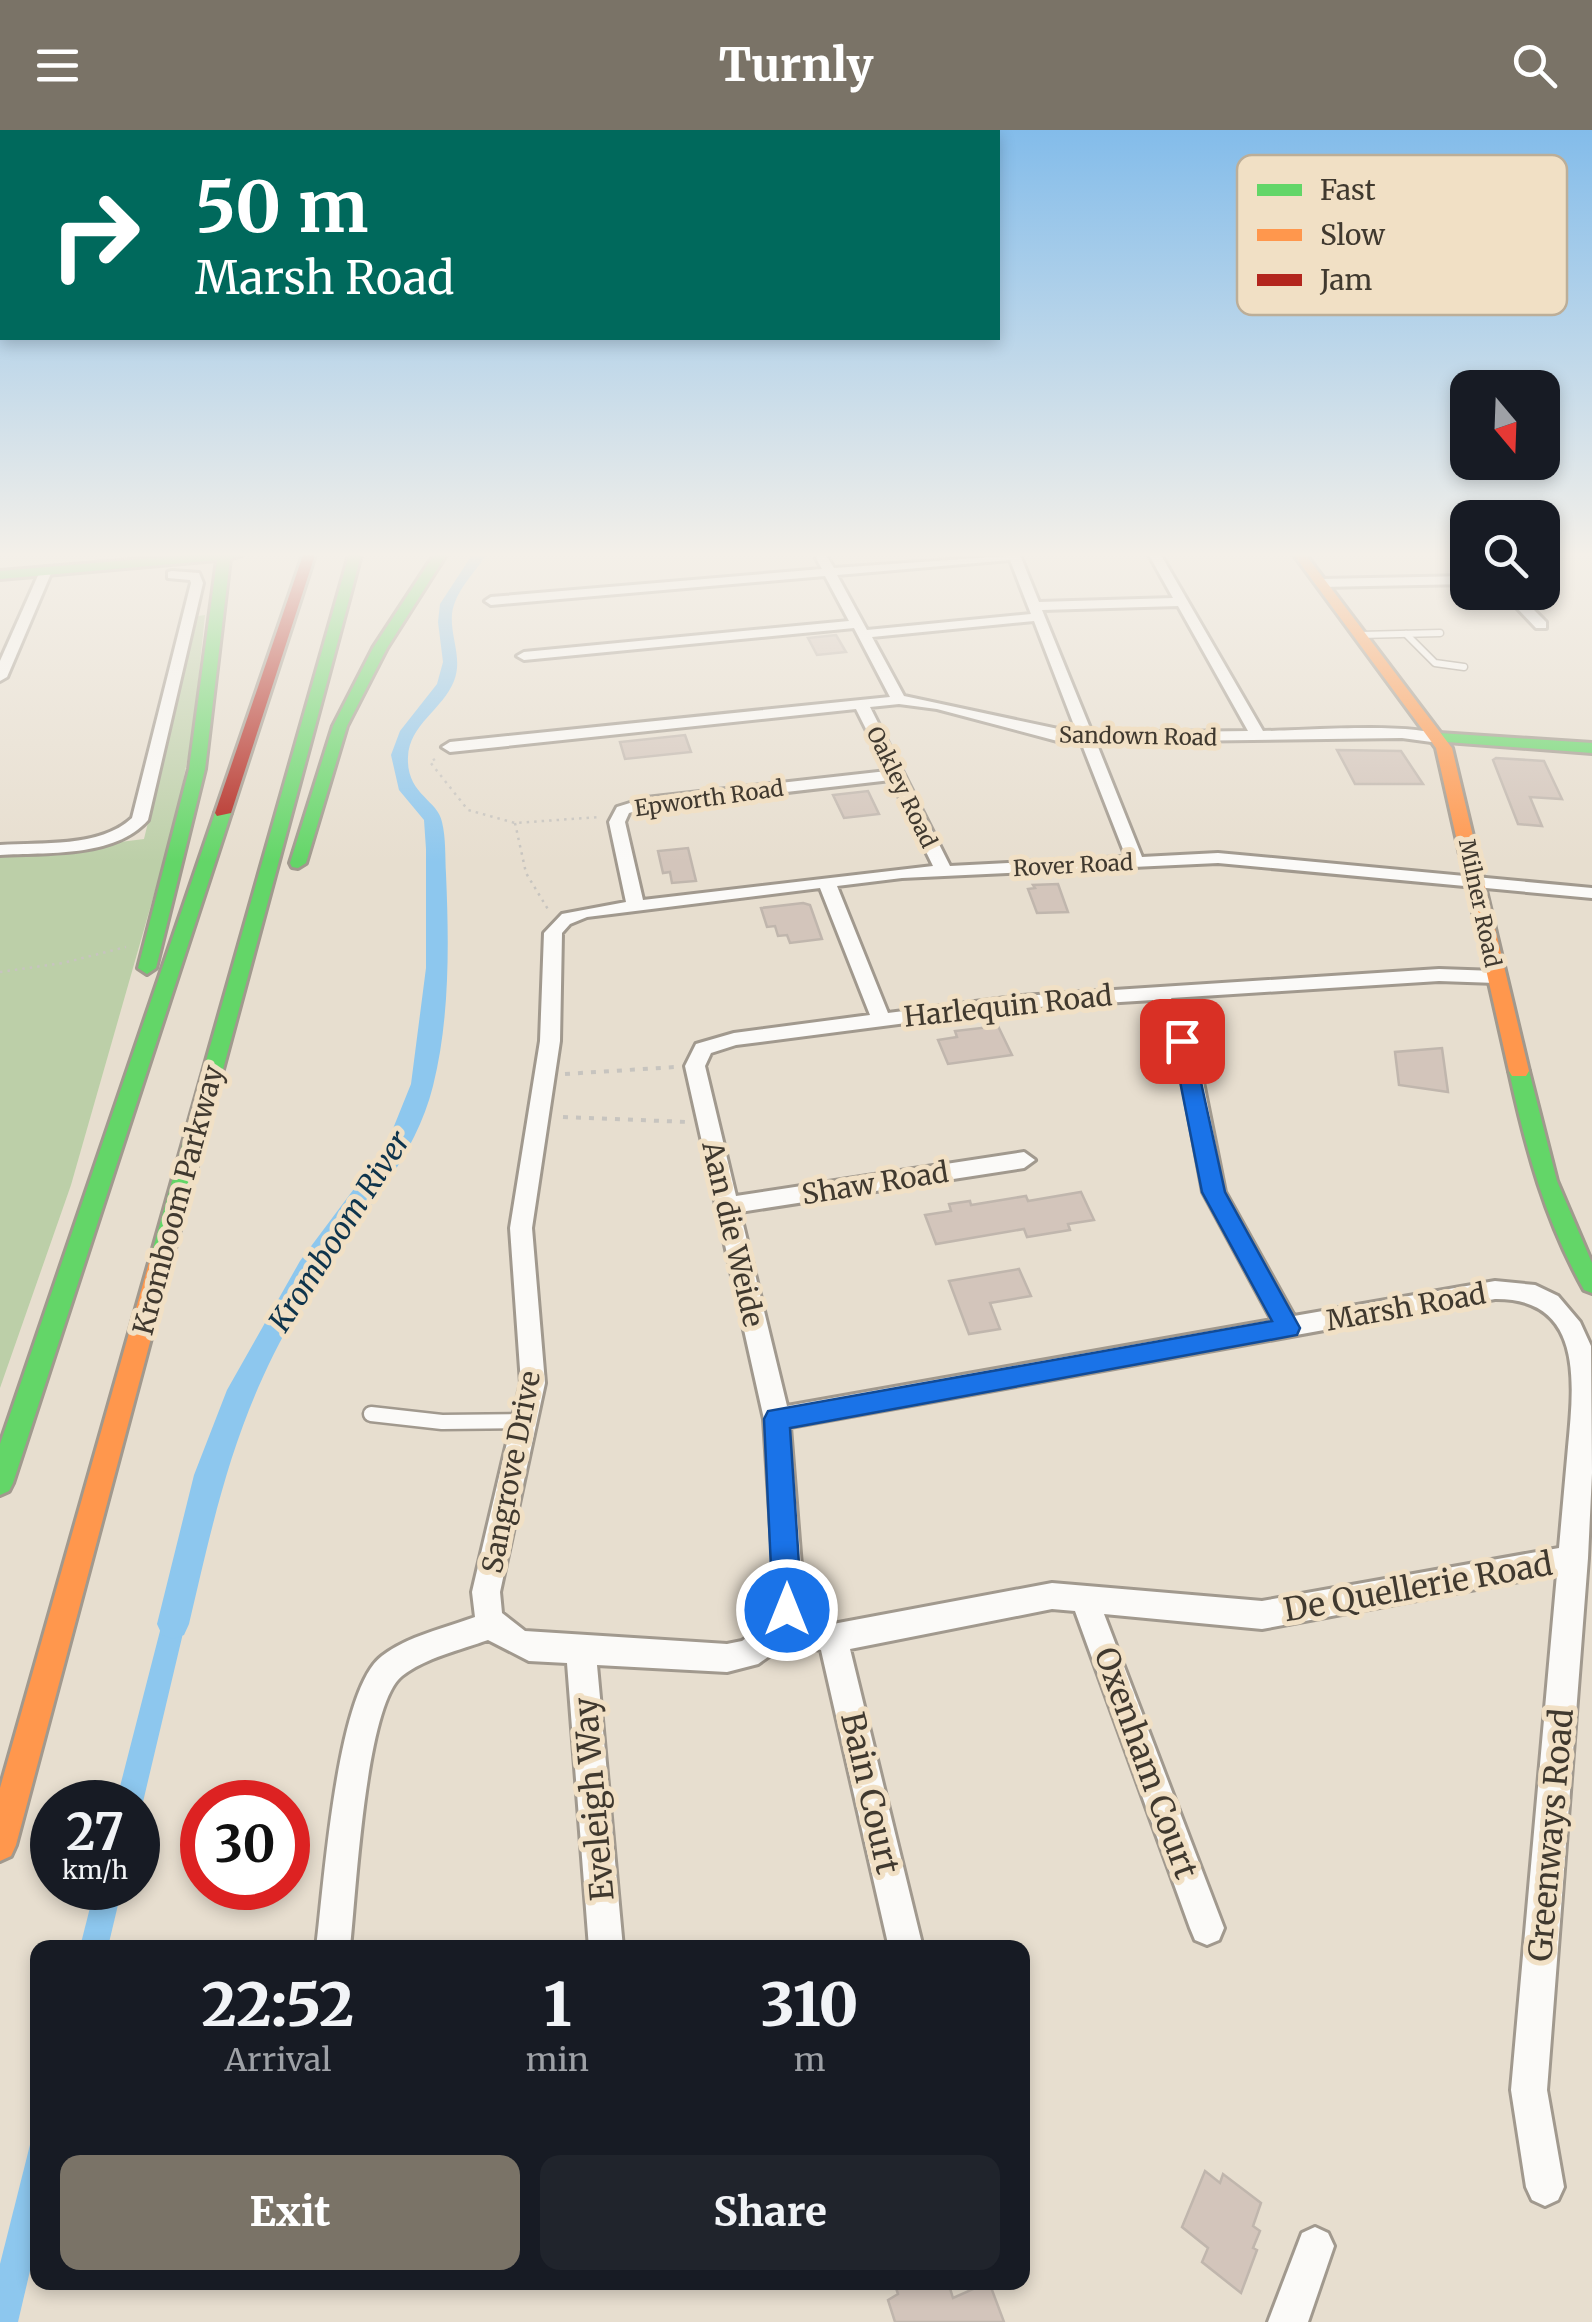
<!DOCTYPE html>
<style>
:root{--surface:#171b24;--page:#20242c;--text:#f1f3f6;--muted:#9ea1a6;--accent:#7a7367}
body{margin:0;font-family:Merriweather,serif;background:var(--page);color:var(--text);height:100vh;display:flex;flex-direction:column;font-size:38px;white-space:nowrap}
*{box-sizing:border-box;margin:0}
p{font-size:32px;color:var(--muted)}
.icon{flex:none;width:55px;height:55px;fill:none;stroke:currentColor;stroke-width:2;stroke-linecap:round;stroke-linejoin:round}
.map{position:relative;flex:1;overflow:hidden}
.drawer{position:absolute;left:30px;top:1810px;width:1000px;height:350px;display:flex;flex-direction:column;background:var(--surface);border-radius:20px;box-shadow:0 5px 15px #0003}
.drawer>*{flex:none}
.guide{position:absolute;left:0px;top:0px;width:1000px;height:210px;box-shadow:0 5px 15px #0003;background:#00695c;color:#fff;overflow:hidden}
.needle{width:65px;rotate:161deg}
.tools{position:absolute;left:1450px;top:240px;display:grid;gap:20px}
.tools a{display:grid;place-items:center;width:110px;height:110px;border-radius:20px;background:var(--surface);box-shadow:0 5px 15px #0003;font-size:50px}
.speed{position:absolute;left:30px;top:1650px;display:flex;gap:20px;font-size:50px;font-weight:700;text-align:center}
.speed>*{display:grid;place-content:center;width:130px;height:130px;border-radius:50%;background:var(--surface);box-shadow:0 5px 15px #0003;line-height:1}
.speed small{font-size:25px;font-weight:400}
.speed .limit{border:15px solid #d22;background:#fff;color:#111}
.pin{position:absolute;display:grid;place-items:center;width:85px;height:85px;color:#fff;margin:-42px;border-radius:20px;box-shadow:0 5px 15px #0006}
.me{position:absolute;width:110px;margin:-55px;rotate:0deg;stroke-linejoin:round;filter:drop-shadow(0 0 8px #0008)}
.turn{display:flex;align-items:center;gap:35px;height:210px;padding:0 30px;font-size:45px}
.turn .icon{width:130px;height:130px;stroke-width:2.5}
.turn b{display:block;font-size:70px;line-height:85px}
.eta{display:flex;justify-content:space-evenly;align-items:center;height:170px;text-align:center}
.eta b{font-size:60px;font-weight:800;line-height:70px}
.cta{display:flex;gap:20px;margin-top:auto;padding:20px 30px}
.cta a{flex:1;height:115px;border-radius:20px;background:var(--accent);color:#fff;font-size:40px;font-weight:800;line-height:115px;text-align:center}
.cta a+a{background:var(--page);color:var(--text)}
header{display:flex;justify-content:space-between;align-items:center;height:130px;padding:0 30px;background:var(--accent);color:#fff;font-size:45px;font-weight:800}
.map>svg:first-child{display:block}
.green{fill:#bccfa8}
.water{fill:#8dc7ee}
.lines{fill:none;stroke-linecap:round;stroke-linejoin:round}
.canal{fill:#8dc7ee;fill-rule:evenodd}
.building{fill:#d3c5bb;stroke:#c0b6ad;stroke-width:2.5}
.lane-far1-casing{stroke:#a1998e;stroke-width:9}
.lane-casing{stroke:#a1998e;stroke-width:19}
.street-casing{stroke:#a1998e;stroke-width:6}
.fast-casing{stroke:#a1998e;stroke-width:6}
.slow-casing{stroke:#a1998e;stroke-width:6}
.jam-casing{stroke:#a1998e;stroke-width:6}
.path-far1{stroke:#c7c4bf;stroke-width:2.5;stroke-dasharray:2.5 5;stroke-linecap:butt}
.path{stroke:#c7c4bf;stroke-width:4;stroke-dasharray:5 8;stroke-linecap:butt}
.lane-far1{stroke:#fbfaf8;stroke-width:6}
.lane{stroke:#fbfaf8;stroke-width:14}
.street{fill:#fbfaf8;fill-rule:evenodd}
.fast{fill:#63d668;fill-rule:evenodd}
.slow{fill:#ff974d;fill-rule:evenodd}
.jam{fill:#b3261e;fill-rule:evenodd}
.route{fill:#1a73e8;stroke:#114b97;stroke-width:2.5}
.labels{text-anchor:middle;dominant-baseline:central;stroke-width:10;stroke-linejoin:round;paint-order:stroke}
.far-street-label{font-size:22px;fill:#40392f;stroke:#f1e0c5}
.street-label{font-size:28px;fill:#40392f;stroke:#f1e0c5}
.water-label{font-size:30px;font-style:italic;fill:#0e344c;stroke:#f1e0c5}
.near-street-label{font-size:32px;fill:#40392f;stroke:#f1e0c5}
.key{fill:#f1e0c5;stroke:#bcae98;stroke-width:2.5}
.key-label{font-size:28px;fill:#40392f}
</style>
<header><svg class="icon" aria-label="menu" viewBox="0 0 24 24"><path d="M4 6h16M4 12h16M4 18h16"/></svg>Turnly<svg class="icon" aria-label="search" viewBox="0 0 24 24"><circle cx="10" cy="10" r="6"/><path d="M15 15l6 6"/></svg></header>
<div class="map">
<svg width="1592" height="2192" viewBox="0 0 1592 2192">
<rect width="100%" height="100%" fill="#e7decf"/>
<!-- green -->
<path class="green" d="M205,485L193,602L175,691L71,1055L0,1258V727L144,709L198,486Z"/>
<!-- water -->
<g class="water">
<path d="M193,1461L138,1693V1672H116L170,1462Z"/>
<path d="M95,1758H122L108,1817H80Z"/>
<path d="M37,1987V2111L18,2192H0V2134Z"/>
</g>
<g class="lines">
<!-- canal -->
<path class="canal" d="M472,425H486C474,444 455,461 452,484C450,507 463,528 454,551C443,579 409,595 408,627C406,664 438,670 442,692C446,708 445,727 446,744C449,813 450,888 433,956C412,1042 340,1106 297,1181C235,1288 217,1375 189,1494L184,1505L173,1509L162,1505L157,1494L194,1345L227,1260L300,1131L386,1016L411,954L426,838V719L424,690L399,660L391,625L400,601L437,554L443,532L438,492L440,474Z"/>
</g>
<!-- building -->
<g class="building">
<path d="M836,505L846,522L817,525L808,508Z"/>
<path d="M685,605L691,622L625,629L620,612Z"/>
<path d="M1337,620L1401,621L1423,654H1355Z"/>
<path d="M1496,628L1544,631L1562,669L1530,667L1542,696L1518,694L1493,630Z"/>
<path d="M868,661L879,684L844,688L833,665Z"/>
<path d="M688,718L696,751L672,753L670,742L663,743L658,721Z"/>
<path d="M1058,754L1068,782L1037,783L1028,759L1035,758L1033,755Z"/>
<path d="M803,773L810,775L822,809L790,813L787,805L778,806L775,796L767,797L761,778Z"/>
<path d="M998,896L1012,925L948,934L938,910L957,907L955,901Z"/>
<path d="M1442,918L1448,962L1399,955L1395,922Z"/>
<path d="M1081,1062L1094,1090L1068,1094L1070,1100L1027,1107L1024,1099L936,1114L925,1085L951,1081L949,1074L970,1071L971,1075L1026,1066L1028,1071Z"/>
<path d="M1019,1139L1031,1166L990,1173L1000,1199L969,1204L949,1151Z"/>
<path d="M1205,2041L1220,2053L1223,2044L1261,2073L1253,2096L1260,2101L1253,2118L1257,2120L1241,2163L1202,2132L1208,2118L1182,2097Z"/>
<path d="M894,2152H948L953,2168L989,2152L1004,2192H895L888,2170L898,2164Z"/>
</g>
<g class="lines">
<defs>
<g id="lane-far1">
<path d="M1406,504L1435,533L1464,537"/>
<path d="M1360,505L1440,503"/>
</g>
<path id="lane" d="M371,1284L442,1292L526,1291"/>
<g id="street">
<path d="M818,425H826L834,438L1020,425L1039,472L1173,468L1149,425H1161L1263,601C1300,601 1421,591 1447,608L1439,613L1402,608L1096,612L1142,727L1218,723L1592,758V768L1218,733L902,748L837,756L888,883L1022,866L1439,839L1496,841L1505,847L1496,853L1439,851L1171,868L1197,922L1225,1062L1294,1186L1495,1151L1535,1155L1558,1166L1580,1192L1591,1216L1592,1343L1588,1428L1547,1960L1564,2057L1558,2070L1545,2076L1532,2070L1526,2057L1511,1960L1557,1444L1262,1499L1104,1484L1224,1798L1219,1810L1207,1815L1195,1810L1190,1798L1075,1481L1052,1479L850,1519L923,1818H889L821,1520L786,1514L758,1534L727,1542L597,1535L623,1818H589L567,1533L529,1531L488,1510C460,1520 425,1528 402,1546C365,1575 356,1765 350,1818H316C324,1757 336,1560 382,1526C408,1506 445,1498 475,1487L472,1462L521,1253L510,1098L540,911L544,803L562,784L626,772L609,692L617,677L646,668L887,641L856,579L450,622L442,617L450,612L890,567L854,498L524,530L517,526L524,522L849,491L825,446L491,475L485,471L491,467L822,439L816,428ZM1010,430L1031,484L867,500L837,445ZM1178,476L1248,601L1092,603L1042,480ZM1034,491L1077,603L904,566L872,507ZM899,574L937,579L1065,613L1081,612L1126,727L950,736L870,577ZM891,650L933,736L643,770L625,692L629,683L648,678ZM820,758L870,885L734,903L696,914L685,936L764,1289L775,1461L769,1492L742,1511L727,1514L525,1501L502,1483L500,1462L545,1253L532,1098L560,911L562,803L570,794L587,787ZM1153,870L1177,922L1203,1062L1272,1190L787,1276L740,1082L1024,1038L1035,1030L1024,1022L736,1066L705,936L711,923L736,915L1022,878ZM1495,1169C1584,1168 1574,1253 1568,1317C1565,1350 1562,1384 1559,1418L1262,1471L1052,1453L833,1494L798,1489L803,1461L790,1297Z"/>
<path d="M1542,425H1554L1542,436Z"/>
<path d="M46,437L52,441L7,547L0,551V531L40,441Z"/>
<path d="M172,441L199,443L203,453L148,690C115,728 46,722 0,725V715C41,712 100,718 132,688L191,453L190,450L168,448V442Z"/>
<path d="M1468,446V454L1321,457L1315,453L1321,449Z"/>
<path d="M1502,462H1516L1546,492V498H1536Z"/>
<path d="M1315,2097L1328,2103L1334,2116L1308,2192H1268L1302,2103Z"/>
</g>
<g id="fast">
<path d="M190,425H242L230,429L205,639L156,838L147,844L138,838L189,639L217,430L0,449V441Z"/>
<path d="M349,425H361L174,1122L171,1128H155L152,1122Z"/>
<path d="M434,425H446L387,518L347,596L306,733L298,738L292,737L290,733L333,596L373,518Z"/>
<path d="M1439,603L1592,613V623L1434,611L1431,608Z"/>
<path d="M223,678L231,683L13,1353L9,1361L0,1365V1314L215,683Z"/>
<path d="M1519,934L1529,941L1557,1051L1592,1133V1163L1584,1160C1545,1090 1526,1019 1509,941Z"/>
</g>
<g id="slow">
<path d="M1294,425H1306L1452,618L1529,941L1526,946H1512L1509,941L1436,618Z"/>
<path d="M163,1113L171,1116L174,1122L16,1715L11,1726L0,1731V1658L152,1122L155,1116Z"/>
</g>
<path id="jam" d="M303,425H315L231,683L217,686L215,683Z"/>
</defs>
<!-- lane-far1 casing -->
<use href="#lane-far1" class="lane-far1-casing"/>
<!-- lane casing -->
<use href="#lane" class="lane-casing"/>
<!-- street casing -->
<use href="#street" class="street-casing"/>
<!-- fast casing -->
<use href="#fast" class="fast-casing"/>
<!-- slow casing -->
<use href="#slow" class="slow-casing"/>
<!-- jam casing -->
<use href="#jam" class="jam-casing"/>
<!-- path-far1 -->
<g class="path-far1">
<path d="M435,629L430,632L468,680L515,693L600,687"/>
<path d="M515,693L526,743L549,781"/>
<path d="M0,842L63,833L126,817"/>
</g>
<!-- path -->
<g class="path">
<path d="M565,944L675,937"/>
<path d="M563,987L688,992"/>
</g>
<!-- lane-far1 -->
<use href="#lane-far1" class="lane-far1"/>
<!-- lane -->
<use href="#lane" class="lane"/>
<!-- street -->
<use href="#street" class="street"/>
<!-- fast -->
<use href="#fast" class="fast"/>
<!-- slow -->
<use href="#slow" class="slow"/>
<!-- jam -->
<use href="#jam" class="jam"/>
</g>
<!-- sky -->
<linearGradient id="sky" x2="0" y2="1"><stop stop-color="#83bcea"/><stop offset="0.58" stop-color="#f4f0e9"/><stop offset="1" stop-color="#f4f0e9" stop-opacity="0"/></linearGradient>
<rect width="1592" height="732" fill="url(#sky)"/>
<!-- route -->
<path class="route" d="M1182,904L1192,911L1225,1062L1300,1198L1297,1205L790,1298L802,1480L797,1490L787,1494L777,1490L773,1480L764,1289L768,1281L1272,1191L1202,1062L1172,911Z"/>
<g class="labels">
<!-- far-street labels -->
<g class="far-street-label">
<text transform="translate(1138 606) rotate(1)">Sandown Road</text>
<text transform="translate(902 657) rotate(64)">Oakley Road</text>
<text transform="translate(709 668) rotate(-8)">Epworth Road</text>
<text transform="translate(1073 735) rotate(-3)">Rover Road</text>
<text transform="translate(1480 773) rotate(78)">Milner Road</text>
</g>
<!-- street labels -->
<g class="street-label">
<text transform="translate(1008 876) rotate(-6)">Harlequin Road</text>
<text transform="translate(875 1053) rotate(-9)">Shaw Road</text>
<text transform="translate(178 1070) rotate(-75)">Kromboom Parkway</text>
<text transform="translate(733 1104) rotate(77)">Aan die Weide</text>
<text transform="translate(1406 1177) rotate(-10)">Marsh Road</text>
<text transform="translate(511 1342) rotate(-79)">Sangrove Drive</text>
</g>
<!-- water labels -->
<g class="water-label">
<text transform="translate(339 1101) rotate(-57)">Kromboom River</text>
</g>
<!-- near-street labels -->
<g class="near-street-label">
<text transform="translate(1418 1457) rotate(-10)">De Quellerie Road</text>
<text transform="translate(1146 1633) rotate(70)">Oxenham Court</text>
<text transform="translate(870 1663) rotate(77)">Bain Court</text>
<text transform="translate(594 1669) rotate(-95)">Eveleigh Way</text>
<text transform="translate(1551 1705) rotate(-85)">Greenways Road</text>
</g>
</g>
<!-- legend -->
<rect x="1237" y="25" width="330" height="160" rx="15" class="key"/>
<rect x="1257" y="54" width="45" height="12" fill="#63d668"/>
<rect x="1257" y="99" width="45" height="12" fill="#ff974d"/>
<rect x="1257" y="144" width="45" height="12" fill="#b3261e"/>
<g class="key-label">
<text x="1320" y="70">Fast</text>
<text x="1320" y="115">Slow</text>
<text x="1320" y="160">Jam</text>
</g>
</svg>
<div class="tools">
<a><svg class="needle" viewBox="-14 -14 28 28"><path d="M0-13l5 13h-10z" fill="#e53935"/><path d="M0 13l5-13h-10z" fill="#9ea1a6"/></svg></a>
<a><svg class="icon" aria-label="search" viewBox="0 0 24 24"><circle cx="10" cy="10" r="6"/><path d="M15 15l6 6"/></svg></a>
</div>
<div class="speed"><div>27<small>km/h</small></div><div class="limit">30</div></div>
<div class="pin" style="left:1182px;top:911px;background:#d93025"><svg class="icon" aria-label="arrive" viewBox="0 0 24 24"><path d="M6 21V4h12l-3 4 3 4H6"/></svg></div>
<svg class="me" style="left:787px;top:1480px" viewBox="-20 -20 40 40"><circle r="17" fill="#1a73e8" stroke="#fff" stroke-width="3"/><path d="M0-11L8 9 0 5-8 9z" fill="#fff"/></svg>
<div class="guide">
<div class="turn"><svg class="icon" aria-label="right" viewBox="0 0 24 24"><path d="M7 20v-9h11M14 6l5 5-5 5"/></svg><div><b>50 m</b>Marsh Road</div></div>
</div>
<section class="drawer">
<div class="eta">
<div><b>22:52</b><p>Arrival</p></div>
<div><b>1</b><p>min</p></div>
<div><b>310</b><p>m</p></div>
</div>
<div class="cta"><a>Exit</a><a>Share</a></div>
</section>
</div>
